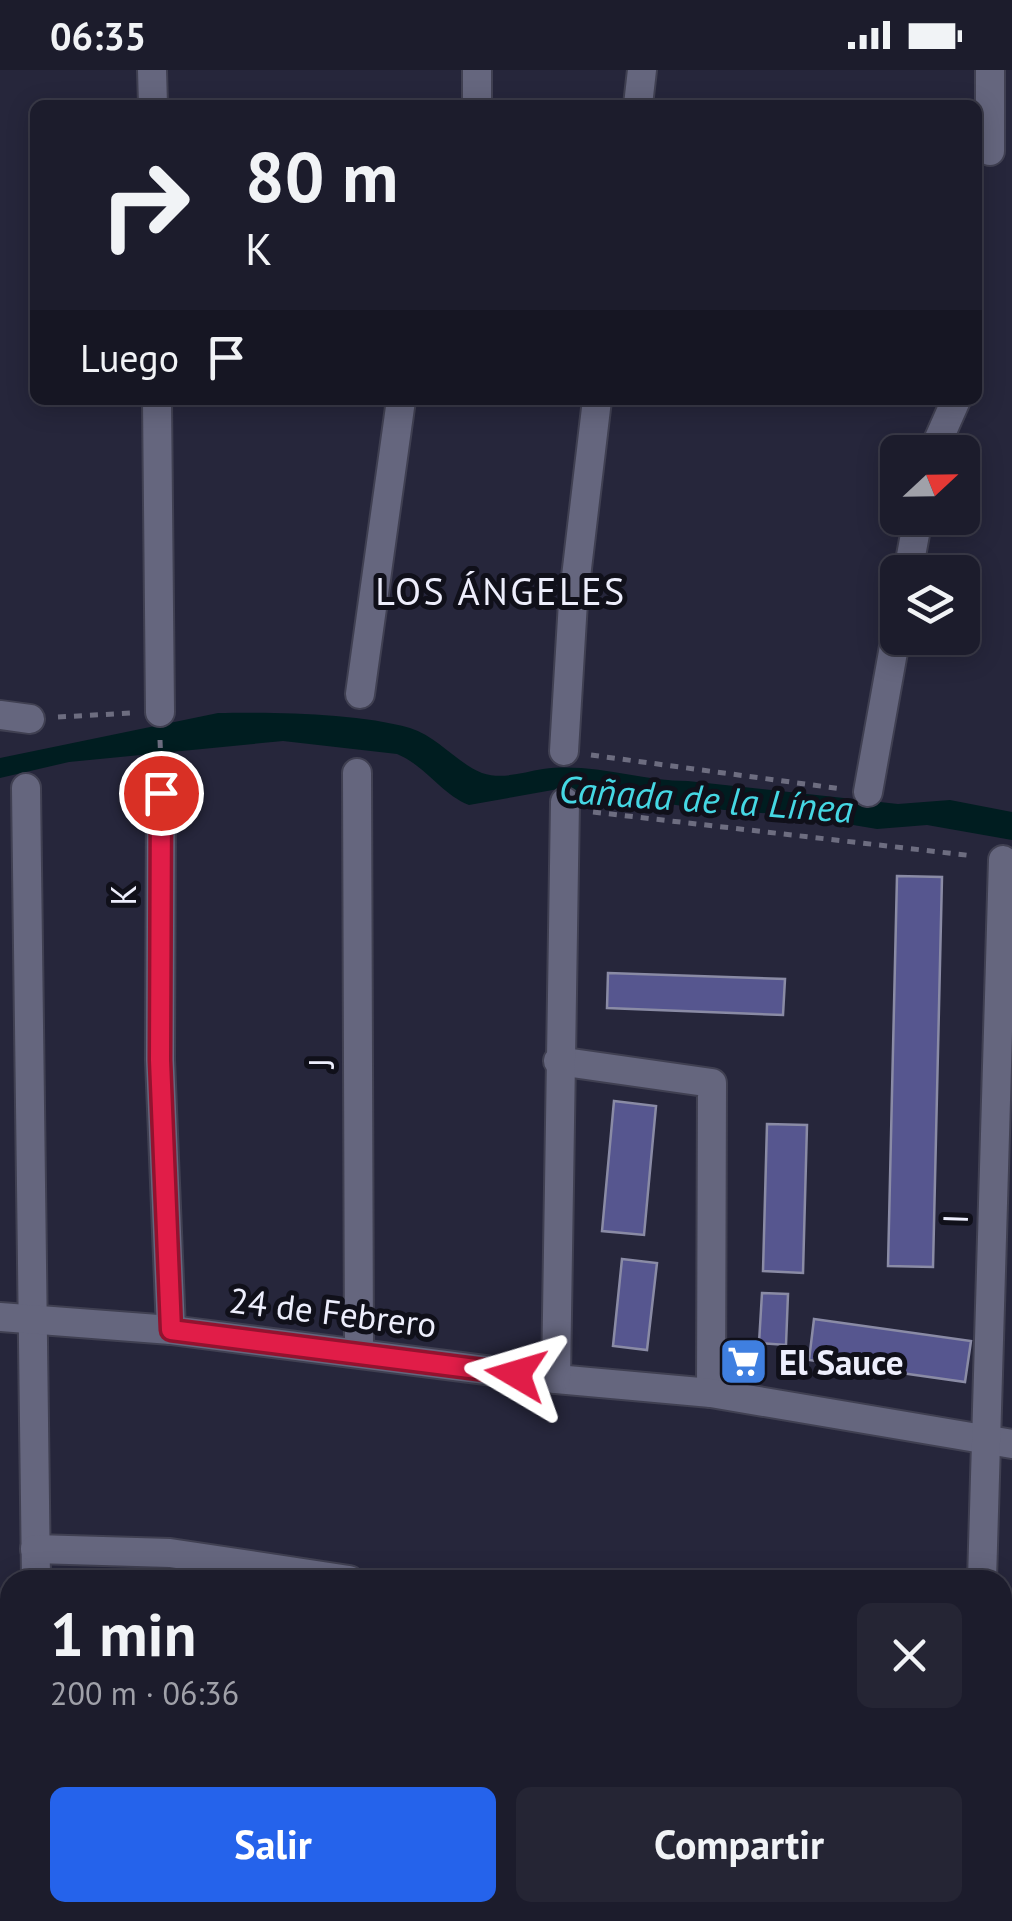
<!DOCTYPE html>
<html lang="es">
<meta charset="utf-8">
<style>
:root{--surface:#1c1c2c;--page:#252534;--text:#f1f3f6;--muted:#a0a1a9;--line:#3a3a48;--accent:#2563eb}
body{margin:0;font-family:"PT Sans",sans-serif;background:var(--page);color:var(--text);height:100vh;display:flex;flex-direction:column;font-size:38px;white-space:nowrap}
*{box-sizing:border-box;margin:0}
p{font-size:32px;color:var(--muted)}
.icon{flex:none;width:55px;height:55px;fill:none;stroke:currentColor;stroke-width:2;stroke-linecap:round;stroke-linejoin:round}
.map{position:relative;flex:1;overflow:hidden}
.drawer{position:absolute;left:0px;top:1500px;width:1012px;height:352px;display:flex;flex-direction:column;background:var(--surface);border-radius:30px 30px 0 0;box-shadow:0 5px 25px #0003,0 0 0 2px var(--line)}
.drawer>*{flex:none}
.guide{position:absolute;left:30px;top:30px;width:952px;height:305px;border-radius:15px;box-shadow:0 5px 25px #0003,0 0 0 2px var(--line);background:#1c1c2c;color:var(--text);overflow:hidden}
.needle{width:65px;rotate:68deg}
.buttons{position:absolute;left:880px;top:365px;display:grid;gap:20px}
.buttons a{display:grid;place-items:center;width:100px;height:100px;border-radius:15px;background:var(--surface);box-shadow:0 5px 25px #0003,0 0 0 2px var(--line);font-size:50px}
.pin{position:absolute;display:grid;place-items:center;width:85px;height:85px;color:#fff;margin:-42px;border:5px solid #fff;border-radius:50%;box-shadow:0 2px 10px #0007}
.me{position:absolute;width:110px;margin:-55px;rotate:277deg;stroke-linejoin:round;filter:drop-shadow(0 0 8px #0008)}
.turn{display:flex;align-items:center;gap:35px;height:210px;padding:0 50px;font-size:45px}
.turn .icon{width:130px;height:130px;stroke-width:2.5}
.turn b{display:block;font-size:70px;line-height:85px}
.then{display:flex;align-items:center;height:95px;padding:0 50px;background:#0003;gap:20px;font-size:38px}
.round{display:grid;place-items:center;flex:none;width:105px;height:105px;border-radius:15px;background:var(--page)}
.summary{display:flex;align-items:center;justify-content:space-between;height:170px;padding:0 50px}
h1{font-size:60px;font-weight:700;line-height:75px}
.button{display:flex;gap:20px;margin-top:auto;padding:20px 50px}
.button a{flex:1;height:115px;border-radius:15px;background:var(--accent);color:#fff;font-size:40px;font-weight:700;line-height:115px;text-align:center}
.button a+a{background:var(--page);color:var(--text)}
.status{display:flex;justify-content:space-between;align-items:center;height:70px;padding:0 50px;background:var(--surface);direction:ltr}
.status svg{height:28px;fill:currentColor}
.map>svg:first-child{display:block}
.built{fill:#30304a}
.water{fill:#001d20}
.building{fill:#56568f;stroke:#8a8ba5;stroke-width:2.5}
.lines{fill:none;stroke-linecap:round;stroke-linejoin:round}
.street-casing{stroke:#404052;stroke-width:32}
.path{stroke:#6d6d80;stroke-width:5;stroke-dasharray:8 8;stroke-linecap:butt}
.street{stroke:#65667e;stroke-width:28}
.route-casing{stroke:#92132f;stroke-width:25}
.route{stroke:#e11d48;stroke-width:18}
.labels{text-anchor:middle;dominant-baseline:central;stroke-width:10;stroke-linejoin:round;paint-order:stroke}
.street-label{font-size:35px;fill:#edeefc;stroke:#10101a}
.poi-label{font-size:35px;font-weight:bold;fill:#edeefc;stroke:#10101a;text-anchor:start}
.neighbourhood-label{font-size:38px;letter-spacing:2.5px;fill:#edeefc;stroke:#10101a}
.water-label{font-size:38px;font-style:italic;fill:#45d7e3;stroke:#10101a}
</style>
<div class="status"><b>06:35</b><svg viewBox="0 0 49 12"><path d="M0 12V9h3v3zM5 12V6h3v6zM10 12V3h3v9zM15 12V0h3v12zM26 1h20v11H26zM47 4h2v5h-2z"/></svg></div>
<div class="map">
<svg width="1012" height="1851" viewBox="0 0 1012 1851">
<rect width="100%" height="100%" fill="#26263b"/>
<!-- built -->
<path class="built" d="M0,1612H8L10,1654V1842L21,1843L22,1851H0Z"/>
<!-- water -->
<path class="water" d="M218,643C274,642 358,643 410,658C438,667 457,693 482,703C503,710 523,702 543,699C592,692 640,711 688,711L898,734L950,730L1012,742V770L927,755L877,759L799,746L689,737L564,718L469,735C441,724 426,696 397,684L283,671L69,692L0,708V688Z"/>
<!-- building -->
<g class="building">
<path d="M897,806L942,807L933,1197L888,1196Z"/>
<path d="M608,903L785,909L783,945L607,938Z"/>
<path d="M614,1031L656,1036L644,1165L602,1161Z"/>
<path d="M767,1054L807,1055L803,1203L763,1201Z"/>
<path d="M622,1189L657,1193L647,1280L613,1276Z"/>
<path d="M762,1223L788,1224L786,1275L759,1273Z"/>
<path d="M814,1249L971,1271L965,1312L809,1290Z"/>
</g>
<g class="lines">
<defs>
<g id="street">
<path d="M152,0L153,35"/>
<path d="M477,0V35"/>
<path d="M990,0V81"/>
<path d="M638,35L642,0"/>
<path d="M157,330L160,642"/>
<path d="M933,382L956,330"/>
<path d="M908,502L918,448"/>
<path d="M360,624L401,330"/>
<path d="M0,645L30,649"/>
<path d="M564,681L573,532L597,330"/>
<path d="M357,703L359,1283"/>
<path d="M26,718L36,1510"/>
<path d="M868,722L898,554"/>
<path d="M161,723L160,990L171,1260"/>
<path d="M558,991L712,1013L711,1323"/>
<path d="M0,1247L171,1260L556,1309L711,1323L1012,1374"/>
<path d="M556,1309L565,732"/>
<path d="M35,1479L170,1483L349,1510"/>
<path d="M982,1510L1003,790"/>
<path d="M44,1842V1851"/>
<path d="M975,1851V1842"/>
</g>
</defs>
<!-- street casing -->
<use href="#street" class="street-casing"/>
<!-- path -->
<g class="path">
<path d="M58,647L132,643"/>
<path d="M160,670L161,694"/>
<path d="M591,685L842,719"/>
<path d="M593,742L974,786"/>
</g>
<!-- street -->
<use href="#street" class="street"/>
</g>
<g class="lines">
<defs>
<path id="route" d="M161,723L160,990L171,1260L516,1304"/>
</defs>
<!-- route casing -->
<use href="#route" class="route-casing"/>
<!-- route -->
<use href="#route" class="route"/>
</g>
<!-- icons -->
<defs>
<symbol id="supermarket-square" viewBox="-11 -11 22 22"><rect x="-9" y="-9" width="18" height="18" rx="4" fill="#3f7fe0" stroke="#10101a"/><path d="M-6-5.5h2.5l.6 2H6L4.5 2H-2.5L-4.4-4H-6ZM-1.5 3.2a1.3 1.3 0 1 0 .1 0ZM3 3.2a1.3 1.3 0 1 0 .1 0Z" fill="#fff"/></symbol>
</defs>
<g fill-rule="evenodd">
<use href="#supermarket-square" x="716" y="1264" width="55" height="55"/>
</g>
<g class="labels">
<!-- street labels -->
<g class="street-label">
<text transform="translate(123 825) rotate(-90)">K</text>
<text transform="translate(321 993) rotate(-90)">J</text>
<text transform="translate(955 1149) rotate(-88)">I</text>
<text transform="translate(333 1242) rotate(7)">24 de Febrero</text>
</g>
<!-- poi labels -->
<g class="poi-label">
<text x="779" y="1292">El Sauce</text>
</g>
<!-- neighbourhood labels -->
<g class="neighbourhood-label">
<text x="501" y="520">LOS ÁNGELES</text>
</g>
<!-- water labels -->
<g class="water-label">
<text transform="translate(706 728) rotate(4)">Cañada de la Línea</text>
</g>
</g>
</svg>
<div class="buttons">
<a><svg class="needle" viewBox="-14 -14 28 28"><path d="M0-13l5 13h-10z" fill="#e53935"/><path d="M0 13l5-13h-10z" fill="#a0a1a9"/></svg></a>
<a><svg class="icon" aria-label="layers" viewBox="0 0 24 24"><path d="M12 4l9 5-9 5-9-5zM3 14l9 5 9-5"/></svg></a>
</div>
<div class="pin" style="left:161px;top:723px;background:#d93025"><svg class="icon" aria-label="arrive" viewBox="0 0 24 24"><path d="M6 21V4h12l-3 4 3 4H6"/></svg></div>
<svg class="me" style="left:516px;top:1304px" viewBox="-20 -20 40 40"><path d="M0-17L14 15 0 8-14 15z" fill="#e11d48" stroke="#fff" stroke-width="4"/></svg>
<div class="guide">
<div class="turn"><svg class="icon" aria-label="right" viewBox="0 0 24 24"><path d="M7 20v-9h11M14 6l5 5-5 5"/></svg><div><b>80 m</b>K</div></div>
<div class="then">Luego<svg class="icon" aria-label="arrive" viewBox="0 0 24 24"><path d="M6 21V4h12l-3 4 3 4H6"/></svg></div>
</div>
<section class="drawer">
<div class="summary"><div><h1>1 min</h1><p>200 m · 06:36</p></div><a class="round"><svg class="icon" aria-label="close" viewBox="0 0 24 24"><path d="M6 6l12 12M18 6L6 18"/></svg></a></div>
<div class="button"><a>Salir</a><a>Compartir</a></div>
</section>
</div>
